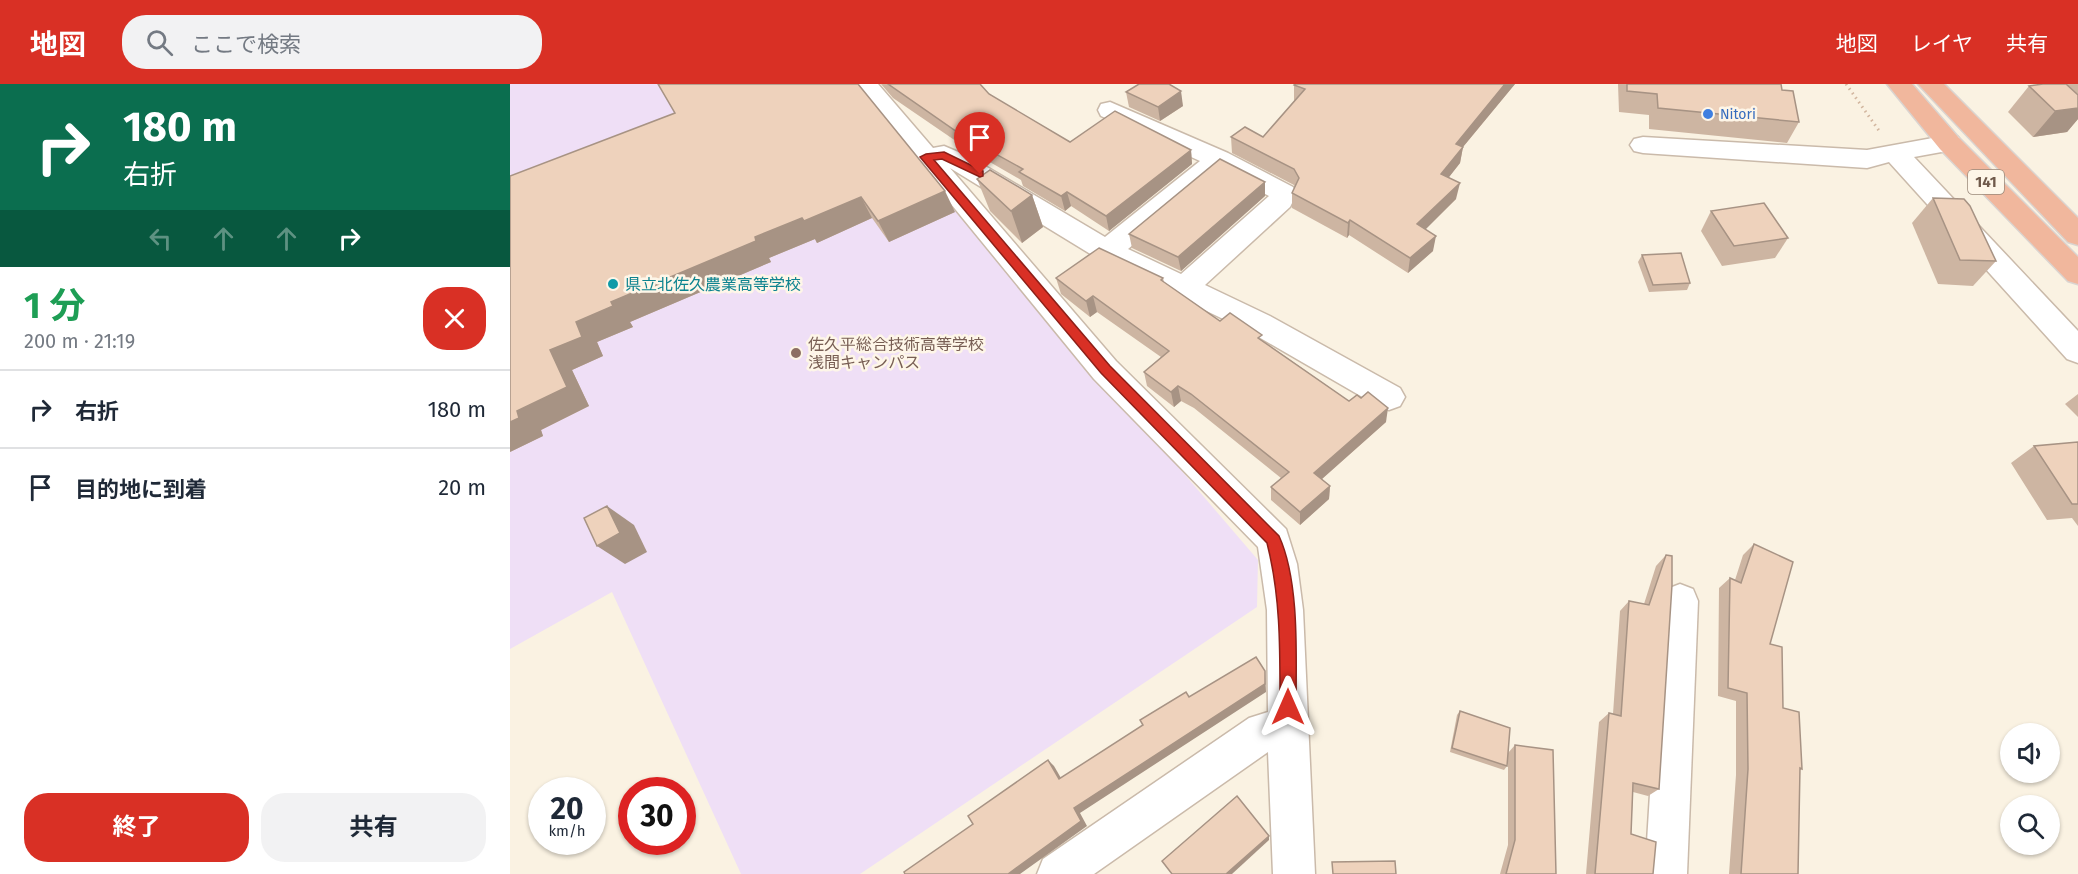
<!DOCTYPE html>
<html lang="ja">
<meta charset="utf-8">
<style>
:root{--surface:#fff;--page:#f2f2f3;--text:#1f2937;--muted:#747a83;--line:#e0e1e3;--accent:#d93025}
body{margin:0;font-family:"Fira Sans","Noto Sans JP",sans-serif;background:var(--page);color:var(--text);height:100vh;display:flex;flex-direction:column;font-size:22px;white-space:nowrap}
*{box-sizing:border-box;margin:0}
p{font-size:20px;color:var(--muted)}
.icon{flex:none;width:33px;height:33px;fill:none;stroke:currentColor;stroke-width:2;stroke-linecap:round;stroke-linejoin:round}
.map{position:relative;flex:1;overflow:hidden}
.panel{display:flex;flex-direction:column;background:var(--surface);width:510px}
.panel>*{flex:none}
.banner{background:#0b6e4f;color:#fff;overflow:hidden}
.fabs{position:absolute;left:1490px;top:639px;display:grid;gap:12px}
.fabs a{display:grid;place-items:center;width:60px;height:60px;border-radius:50%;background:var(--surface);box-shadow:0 2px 4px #0004;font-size:30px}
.speed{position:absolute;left:18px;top:693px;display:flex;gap:12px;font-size:30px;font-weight:700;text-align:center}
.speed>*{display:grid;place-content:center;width:78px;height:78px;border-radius:50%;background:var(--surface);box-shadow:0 2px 4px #0004;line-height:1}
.speed small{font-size:15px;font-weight:400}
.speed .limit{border:9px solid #d22;background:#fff;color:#111}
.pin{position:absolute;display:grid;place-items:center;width:51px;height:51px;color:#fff;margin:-62px -26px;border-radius:50% 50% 50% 0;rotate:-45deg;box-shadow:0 0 6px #0007}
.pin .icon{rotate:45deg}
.me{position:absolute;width:66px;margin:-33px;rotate:0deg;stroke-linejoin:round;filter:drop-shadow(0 0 4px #0008)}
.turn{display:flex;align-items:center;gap:21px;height:126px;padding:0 24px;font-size:27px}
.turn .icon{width:78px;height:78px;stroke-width:2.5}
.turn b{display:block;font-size:42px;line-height:51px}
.lanes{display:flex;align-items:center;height:57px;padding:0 24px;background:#0003;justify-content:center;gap:30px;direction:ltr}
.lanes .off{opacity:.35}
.round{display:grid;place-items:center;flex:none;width:63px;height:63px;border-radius:24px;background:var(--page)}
.headline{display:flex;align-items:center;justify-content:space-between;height:102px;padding:0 24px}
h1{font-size:36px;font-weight:700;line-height:45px;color:#1e9e55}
.cta{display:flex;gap:12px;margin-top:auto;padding:12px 24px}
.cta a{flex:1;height:69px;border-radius:24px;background:var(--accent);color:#fff;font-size:24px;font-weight:700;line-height:69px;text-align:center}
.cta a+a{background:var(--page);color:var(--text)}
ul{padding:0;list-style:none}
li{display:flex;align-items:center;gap:18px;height:78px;padding:0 24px;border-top:2px solid var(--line)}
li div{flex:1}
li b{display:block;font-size:22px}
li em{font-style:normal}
header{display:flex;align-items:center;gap:36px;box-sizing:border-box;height:84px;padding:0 30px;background:var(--accent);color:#fff}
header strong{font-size:28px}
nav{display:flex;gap:33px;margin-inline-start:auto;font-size:21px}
.search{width:420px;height:54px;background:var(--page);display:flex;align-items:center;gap:15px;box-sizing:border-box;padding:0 21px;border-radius:24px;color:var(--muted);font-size:22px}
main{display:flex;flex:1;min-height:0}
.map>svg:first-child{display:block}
.education{fill:#efdff6}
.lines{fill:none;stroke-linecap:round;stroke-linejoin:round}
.minor-casing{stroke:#cabaaa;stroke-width:3}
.highway-casing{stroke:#dad4d0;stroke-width:3}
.path{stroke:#d2b69f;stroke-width:3;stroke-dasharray:1.5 4;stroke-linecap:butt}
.minor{fill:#fff;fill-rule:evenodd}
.highway{fill:#f1b79d;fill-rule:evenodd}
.wall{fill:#cdb5a2}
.shaded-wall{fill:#a79384}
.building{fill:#eed2bc;stroke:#a79384;stroke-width:1.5}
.route{fill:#d93025;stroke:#8d1f18;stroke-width:1.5}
.shop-dot{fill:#3f7fe0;stroke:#fef6e8;stroke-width:2}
.culture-dot{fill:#0f9aa8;stroke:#fef6e8;stroke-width:2}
.education-dot{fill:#8d6e63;stroke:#fef6e8;stroke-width:2}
.labels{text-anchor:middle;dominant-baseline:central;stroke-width:5;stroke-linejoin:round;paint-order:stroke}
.far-shop-label{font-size:14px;fill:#366cbe;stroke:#fef6e8;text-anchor:start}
.shield{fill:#fef6e8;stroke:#9b897a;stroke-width:1.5}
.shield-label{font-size:15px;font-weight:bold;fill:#705a4b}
.culture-label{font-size:16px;fill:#0d838f;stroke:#fef6e8;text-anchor:start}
.education-label{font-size:16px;fill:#785e54;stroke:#fef6e8;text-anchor:start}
</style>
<header>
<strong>地図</strong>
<div class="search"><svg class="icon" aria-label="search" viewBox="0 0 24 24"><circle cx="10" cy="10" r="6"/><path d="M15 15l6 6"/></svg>ここで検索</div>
<nav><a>地図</a><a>レイヤ</a><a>共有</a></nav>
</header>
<main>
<section class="panel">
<div class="banner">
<div class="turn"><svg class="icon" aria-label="right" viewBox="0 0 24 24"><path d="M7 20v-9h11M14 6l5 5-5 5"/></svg><div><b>180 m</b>右折</div></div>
<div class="lanes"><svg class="icon off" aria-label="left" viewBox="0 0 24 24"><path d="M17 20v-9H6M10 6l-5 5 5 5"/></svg><svg class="icon off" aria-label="ahead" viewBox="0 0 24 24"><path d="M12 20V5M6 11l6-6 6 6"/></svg><svg class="icon off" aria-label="ahead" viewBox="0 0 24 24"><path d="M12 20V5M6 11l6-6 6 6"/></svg><svg class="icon" aria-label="right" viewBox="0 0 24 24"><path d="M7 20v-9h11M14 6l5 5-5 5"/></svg></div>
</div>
<div class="headline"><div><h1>1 分</h1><p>200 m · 21:19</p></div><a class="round" style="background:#d93025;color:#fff"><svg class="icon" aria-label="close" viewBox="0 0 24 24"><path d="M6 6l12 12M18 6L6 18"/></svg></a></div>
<ul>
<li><svg class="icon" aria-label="right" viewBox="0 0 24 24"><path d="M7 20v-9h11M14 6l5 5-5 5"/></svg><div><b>右折</b></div><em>180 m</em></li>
<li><svg class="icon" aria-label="arrive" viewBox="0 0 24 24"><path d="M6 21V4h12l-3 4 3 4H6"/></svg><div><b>目的地に到着</b></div><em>20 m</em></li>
</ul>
<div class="cta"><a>終了</a><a>共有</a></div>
</section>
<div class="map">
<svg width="1568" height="790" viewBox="0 0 1568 790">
<rect width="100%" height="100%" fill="#faf2e2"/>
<!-- education -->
<path class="education" d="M0,0H347L394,63L748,476L747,523L350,790H231L102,508L0,565Z"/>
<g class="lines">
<defs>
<g id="minor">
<path d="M343,0H368L423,64L434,62L460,73L595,153L690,77L591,32L588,26L591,20L600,18L718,69L783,103L787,109L780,123L695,201L760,232L890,304L895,313L890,322L879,326L868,322L740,248L587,174L440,84L606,277L776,445L787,480L793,526L805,790H763L758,668L584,790H527L533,775L739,634L758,628L757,526L748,463L584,295ZM711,87L759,112L671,190L618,165Z"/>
<path d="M1439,51L1448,53L1452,59L1448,65L1404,73L1568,247V279L1557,275L1379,78L1357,84L1133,69L1124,67L1120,61L1124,55L1133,53L1357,66Z"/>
<path d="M1170,500L1183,505L1188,517L1177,790H1135L1152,517L1157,505Z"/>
</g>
<g id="highway">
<path d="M1377,0H1402L1448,53L1568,173V200L1558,197L1430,65Z"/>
<path d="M1408,0H1434L1568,134V161L1558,158Z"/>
</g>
</defs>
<!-- minor casing -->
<use href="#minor" class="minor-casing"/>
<!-- highway casing -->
<use href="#highway" class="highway-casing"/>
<!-- path -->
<path class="path" d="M1336,0L1370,48"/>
<!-- minor -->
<use href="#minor" class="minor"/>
<!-- highway -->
<use href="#highway" class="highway"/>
</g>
<!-- wall -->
<g class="wall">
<path d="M371,0H470L479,10L560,58L681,66L682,80L599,147L561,122L555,127L513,102L511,96L459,66L383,14Z"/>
<path d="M784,0H1005L953,63L950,79L938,94L946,115L915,145L923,167L898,189L839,151L837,154L782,124V109L785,103L784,101L722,69L721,53H753L784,17Z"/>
<path d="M1108,0H1271L1272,6L1289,38L1277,59L1139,45V31L1109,28Z"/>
<path d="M1557,0H1568V35L1557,48L1523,53L1498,28L1519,2Z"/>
<path d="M616,8L673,22L650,37L619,23Z"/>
<path d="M165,29L445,128L379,158L362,134L307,159L305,155L259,174L261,178L120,238L123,243L87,258L93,272L62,286L79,322L31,346L33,352L0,368Z"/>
<path d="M467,95L522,111L533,143L512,159L480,127Z"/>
<path d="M755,112L671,187L622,164L619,150Z"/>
<path d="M1423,114L1486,177L1463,202L1428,200L1402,139Z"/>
<path d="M1201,127L1278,154L1265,174L1212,182L1191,147Z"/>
<path d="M1132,171L1180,199L1177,206L1139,208L1128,178Z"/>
<path d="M546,194H653L654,198L710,237L752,256L839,317L876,338L812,395L820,402L819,415L790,441L761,416V403L771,394L684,324L671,317L664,323L637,302L634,288L651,273L587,228L580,233L551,210Z"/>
<path d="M1568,310V333L1555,320Z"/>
<path d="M1568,358V442L1562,434L1537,436L1501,379L1524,362Z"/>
<path d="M1244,460L1260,560L1273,624L1292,685L1290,686L1288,790H1219L1226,691V617L1208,612L1209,504L1220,494L1225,496L1233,471Z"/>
<path d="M1156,471L1149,705L1138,712L1123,708L1121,750L1143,790H1076L1089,638L1099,629L1103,630L1110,527L1119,517L1134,520L1146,482Z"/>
<path d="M950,627L997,682L994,686L940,668L947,631Z"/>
<path d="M1005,661L1046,790H990L998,761V669Z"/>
</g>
<!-- shaded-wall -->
<g class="shaded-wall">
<path d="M995,0H1005L943,75L946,60Z"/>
<path d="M671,7L673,22L650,37L648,23Z"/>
<path d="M1568,24V35L1557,48L1523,53L1545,27Z"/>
<path d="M953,63L950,79L929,106L931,90Z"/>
<path d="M681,66L682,80L599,147L596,132Z"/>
<path d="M755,98V112L671,187L668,173Z"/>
<path d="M950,99L946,115L905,156L907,140Z"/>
<path d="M435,107L445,128L379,158L368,137Z"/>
<path d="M557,108L561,122L555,127L551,112Z"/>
<path d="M522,111L533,143L512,159L501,127Z"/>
<path d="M351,113L362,134L307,159L305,155L259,174L261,178L120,238L123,243L87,258L93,272L62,286L79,322L31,346L33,352L0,368V338L7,327L40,266L66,238L101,218L245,153L292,134Z"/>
<path d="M840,136L839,151L837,154L838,139Z"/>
<path d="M926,152L923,167L898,189L900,174Z"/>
<path d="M583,212L587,228L580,233L576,217Z"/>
<path d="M668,302L671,317L664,323L661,308Z"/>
<path d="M878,324L876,338L804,402V389Z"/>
<path d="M820,402L819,415L790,441V428Z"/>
<path d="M97,422L124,441L137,468L115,480L87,462Z"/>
<path d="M755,587L756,608L570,729L577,742L510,790H498L564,724Z"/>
<path d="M538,676L544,682L555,701L549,695Z"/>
<path d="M759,752V756L722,790H716Z"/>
</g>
<!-- building -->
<g class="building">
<path d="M148,0H348L435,107L368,137L351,113L294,137L292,134L245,153L246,157L101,218L103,222L66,238L72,253L40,266L57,303L7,327L9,334L0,338V92L165,29Z"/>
<path d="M378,0H470L479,10L560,58L605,27L681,66L596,132L557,108L551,112L509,88L513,85L453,52Z"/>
<path d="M629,0H659L671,7L648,23L616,8Z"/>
<path d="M785,0H995L946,60L953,63L931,90L950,99L907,140L926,152L900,174L840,136L838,139L782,109L789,94L784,85L721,53L735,43L753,53L795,5L784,1Z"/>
<path d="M1117,0H1271L1272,6L1283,7L1289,38L1148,24L1147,10L1117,7Z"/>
<path d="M1533,0H1556L1568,11V24L1545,27L1519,2Z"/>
<path d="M710,75L755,98L668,173L619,150Z"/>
<path d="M480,86L522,111L501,127L467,95Z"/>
<path d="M1423,114L1454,115L1460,122L1486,177L1450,176Z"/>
<path d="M1254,119L1278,154L1224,162L1201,127Z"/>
<path d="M589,164L653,194L651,196L710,237L720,229L752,251L748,254L839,317L847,311L851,314L858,308L878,324L804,389L820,402L790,428L761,403L779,388L681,310L668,302L661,308L634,288L659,267L583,212L576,217L546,194Z"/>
<path d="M1171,169L1180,199L1143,201L1132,171Z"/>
<path d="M1568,358V420H1562L1524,362Z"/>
<path d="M97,422L110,449L87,462L74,434Z"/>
<path d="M1244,460L1283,478L1260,560L1272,563L1273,624L1289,628L1292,685L1290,684L1288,790H1231L1238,685L1237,609L1218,604L1220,494L1231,499Z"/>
<path d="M1156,471L1162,472V501L1149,705L1123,699L1121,750L1146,758L1143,790H1085L1099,629L1111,632L1119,517L1139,521Z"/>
<path d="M746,573L755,587V600L564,724L571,737L498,790H395L394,788L463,740L458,732L538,676L549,695L633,641L630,636L676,608L679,613Z"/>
<path d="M950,627L1000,644L997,682L942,664Z"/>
<path d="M1005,661L1043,666L1046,790H996L1005,756Z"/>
<path d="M727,712L759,752L716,790H662L652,777Z"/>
<path d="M885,777L886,790H823L822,778Z"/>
</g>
<!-- route -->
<path class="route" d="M434,68L473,87V92L470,93L432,75L424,76L600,282L769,452C790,498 786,573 786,623L783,629L778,631L772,629L770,623C770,568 771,514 757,459L591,289L410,73L416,70Z"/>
<!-- markers -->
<circle class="shop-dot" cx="1198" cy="30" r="6"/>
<circle class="culture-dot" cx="103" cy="200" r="6"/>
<circle class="education-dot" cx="286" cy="269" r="6"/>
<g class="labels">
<!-- far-shop labels -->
<g class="far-shop-label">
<text x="1210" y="30">Nitori</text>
</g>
<!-- shield labels -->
<rect class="shield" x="1458" y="86" width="36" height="24" rx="4.5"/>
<g class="shield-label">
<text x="1476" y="98">141</text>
</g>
<!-- culture labels -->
<g class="culture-label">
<text x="115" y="200">県立北佐久農業高等学校</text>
</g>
<!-- education labels -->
<g class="education-label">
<text x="298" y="260">佐久平総合技術高等学校<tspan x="298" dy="18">浅間キャンパス</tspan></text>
</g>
</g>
</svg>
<div class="fabs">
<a><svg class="icon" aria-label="sound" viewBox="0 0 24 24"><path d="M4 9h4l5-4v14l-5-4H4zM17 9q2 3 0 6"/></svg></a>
<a><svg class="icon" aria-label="search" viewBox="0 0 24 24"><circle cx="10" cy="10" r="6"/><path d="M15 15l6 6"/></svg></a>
</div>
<div class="speed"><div>20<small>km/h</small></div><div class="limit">30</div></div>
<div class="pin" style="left:470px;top:90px;background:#d93025"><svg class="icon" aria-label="arrive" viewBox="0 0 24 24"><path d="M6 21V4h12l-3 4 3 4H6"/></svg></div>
<svg class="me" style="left:778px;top:623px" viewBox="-20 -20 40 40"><path d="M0-17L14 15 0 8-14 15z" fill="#d93025" stroke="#fff" stroke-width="4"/></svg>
</div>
</main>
